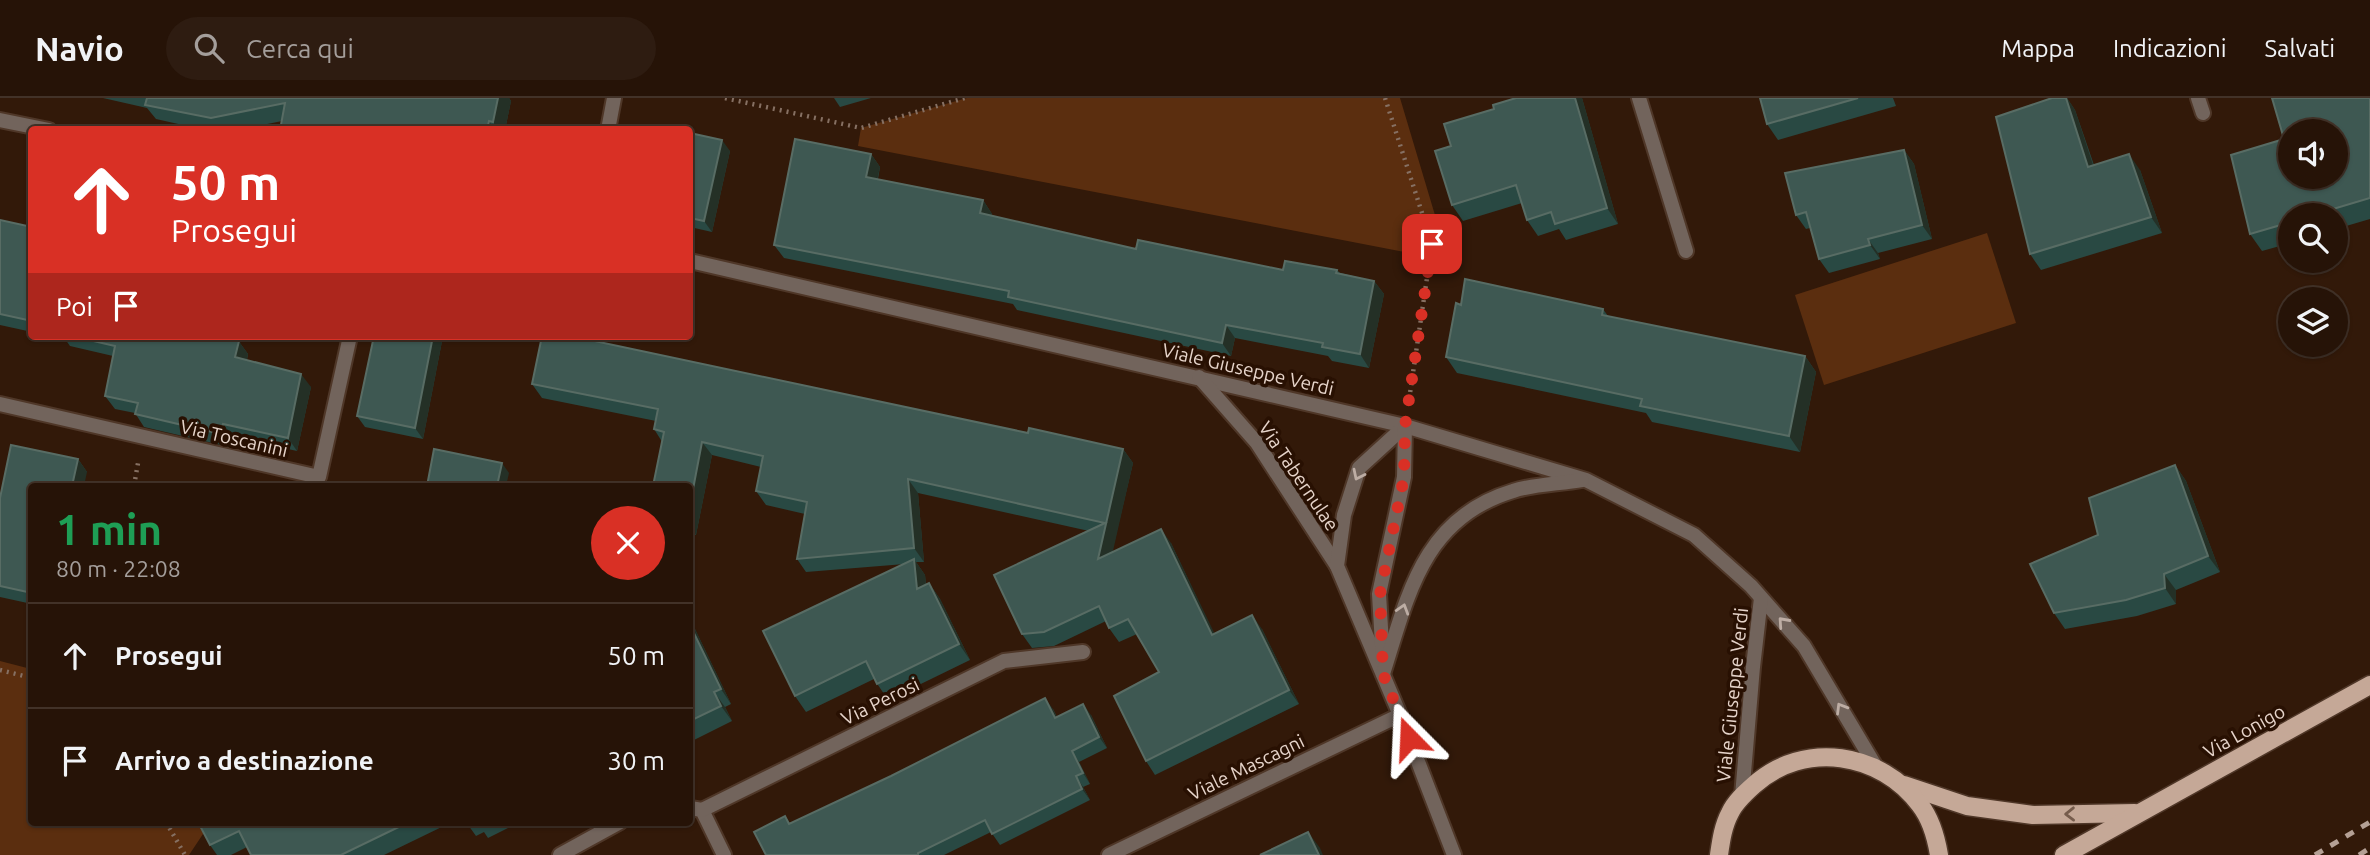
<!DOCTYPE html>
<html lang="it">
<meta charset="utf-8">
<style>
:root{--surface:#261307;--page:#2e1c11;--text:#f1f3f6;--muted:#a49e9b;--line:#423228}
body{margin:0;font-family:Ubuntu,sans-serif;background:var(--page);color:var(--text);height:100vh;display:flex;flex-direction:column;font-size:26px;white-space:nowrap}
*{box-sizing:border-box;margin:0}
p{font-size:23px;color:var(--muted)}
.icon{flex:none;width:38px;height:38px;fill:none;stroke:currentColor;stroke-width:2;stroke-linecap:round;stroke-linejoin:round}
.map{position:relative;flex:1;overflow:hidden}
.details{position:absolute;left:28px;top:385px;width:665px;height:343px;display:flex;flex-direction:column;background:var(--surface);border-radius:7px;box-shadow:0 2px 5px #0004,0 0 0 2px var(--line)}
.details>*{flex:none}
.guide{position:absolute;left:28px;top:28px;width:665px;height:214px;border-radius:7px;box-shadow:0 2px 5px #0004,0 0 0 2px var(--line);background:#d93025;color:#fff;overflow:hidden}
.tools{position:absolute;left:2278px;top:21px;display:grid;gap:14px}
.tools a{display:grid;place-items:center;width:70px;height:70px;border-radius:50%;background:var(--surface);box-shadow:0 2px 5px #0004,0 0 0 2px var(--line);font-size:35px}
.pin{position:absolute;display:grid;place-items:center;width:60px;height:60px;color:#fff;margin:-30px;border-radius:14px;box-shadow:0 4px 10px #0006}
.me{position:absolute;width:77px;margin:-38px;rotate:339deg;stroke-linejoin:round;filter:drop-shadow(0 0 5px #0008)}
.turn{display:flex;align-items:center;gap:24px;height:147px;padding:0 28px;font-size:32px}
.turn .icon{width:91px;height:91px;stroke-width:2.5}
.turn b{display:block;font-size:49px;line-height:60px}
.then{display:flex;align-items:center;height:66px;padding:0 28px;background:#0003;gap:14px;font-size:26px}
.round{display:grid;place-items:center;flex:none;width:74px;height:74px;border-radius:37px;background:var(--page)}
.headline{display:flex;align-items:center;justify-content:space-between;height:119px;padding:0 28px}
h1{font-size:42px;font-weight:700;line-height:52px;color:#1e9e55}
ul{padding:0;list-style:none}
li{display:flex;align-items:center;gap:21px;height:105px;padding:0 28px;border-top:2px solid var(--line)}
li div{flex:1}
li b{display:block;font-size:26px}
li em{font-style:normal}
header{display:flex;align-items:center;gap:42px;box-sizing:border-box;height:98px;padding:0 35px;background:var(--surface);border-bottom:2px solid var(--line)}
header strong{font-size:33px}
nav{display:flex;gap:38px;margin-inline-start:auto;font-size:24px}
.search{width:490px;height:63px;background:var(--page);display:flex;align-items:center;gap:18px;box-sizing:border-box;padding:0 24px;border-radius:38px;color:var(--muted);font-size:26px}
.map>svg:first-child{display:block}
.green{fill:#5b2e0f}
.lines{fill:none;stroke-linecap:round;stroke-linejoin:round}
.minor-casing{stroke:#4f3728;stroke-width:18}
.tertiary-casing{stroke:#4f3728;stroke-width:18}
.primary-casing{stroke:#4f3728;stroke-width:21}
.path{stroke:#867063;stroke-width:4.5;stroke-dasharray:2 5;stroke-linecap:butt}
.minor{stroke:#72645c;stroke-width:14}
.tertiary{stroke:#72645c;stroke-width:14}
.primary{stroke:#c5a897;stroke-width:18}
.rail{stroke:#b4a095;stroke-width:5;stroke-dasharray:9 9;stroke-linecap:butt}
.wall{fill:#294943}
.shaded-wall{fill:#243026}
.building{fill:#3e5852;stroke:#586c64;stroke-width:2;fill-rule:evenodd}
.oneway{stroke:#bdada4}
.oneway2{stroke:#765c4c}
.route{stroke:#d93025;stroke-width:12;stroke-dasharray:0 21.6}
.labels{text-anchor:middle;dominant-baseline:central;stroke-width:7;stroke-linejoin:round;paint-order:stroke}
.street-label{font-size:19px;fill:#e6d4ca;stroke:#281002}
</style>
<header>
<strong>Navio</strong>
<div class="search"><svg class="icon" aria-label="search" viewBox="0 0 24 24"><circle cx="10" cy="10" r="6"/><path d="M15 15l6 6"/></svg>Cerca qui</div>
<nav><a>Mappa</a><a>Indicazioni</a><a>Salvati</a></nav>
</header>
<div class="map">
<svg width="2370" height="757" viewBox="0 0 2370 757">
<rect width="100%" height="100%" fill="#321909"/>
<!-- green -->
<g class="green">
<path d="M967,0H1400L1446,154V170L1430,168L1425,158L858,48L861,30Z"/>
<path d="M1987,135L2016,225L1824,287L1795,197Z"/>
<path d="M0,563L31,571L32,724L200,725L205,733L189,757H0Z"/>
</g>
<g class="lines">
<defs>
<g id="minor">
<path d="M1639,0L1686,153"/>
<path d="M2198,0L2203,15"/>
<path d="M608,32L614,0"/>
<path d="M0,306L319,379L350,238"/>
<path d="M690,710L702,712L724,757"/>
<path d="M702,712L1004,563L1083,554"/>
<path d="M560,757L620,724"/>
</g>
<g id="tertiary">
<path d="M0,22L49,32"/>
<path d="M690,163L1405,328L1586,382L1694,437L1751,488L1804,548L1876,669"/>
<path d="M1199,279L1257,345L1337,468"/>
<path d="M1405,328L1359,370L1344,417L1337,468L1400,617L1454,757"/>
<path d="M1383,564L1379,496L1404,379L1405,328"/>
<path d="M1383,576C1408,497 1423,420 1513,393C1534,386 1560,386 1582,382"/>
<path d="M1742,698L1753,569L1761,500"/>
<path d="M1109,757L1400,617"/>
</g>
<g id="primary">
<path d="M1904,687L1967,708L2033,717L2135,715"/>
<path d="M1719,757C1721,743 1723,728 1730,715C1735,704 1745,695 1754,687C1804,642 1881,654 1920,707C1931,721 1936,739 1939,757"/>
<path d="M2064,757L2370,587"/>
</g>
</defs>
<!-- minor casing -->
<use href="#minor" class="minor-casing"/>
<!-- tertiary casing -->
<use href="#tertiary" class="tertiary-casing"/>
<!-- primary casing -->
<use href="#primary" class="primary-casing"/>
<!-- path -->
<g class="path">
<path d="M725,0L861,30L965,0"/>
<path d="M1385,0L1432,146L1409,302"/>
<path d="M134,388L138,365"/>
<path d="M0,572L32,580"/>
<path d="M166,724L185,757"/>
</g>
<!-- minor -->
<use href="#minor" class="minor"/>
<!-- tertiary -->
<use href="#tertiary" class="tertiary"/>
<!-- primary -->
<use href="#primary" class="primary"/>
<!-- rail -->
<g class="rail">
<path d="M2315,757L2370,724"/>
<path d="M2359,757L2370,750"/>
</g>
</g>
<!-- wall -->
<g class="wall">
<path d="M103,0H509L511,3L505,32H280L282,23L238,32H205L156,21L147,10Z"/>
<path d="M834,0H871L840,9Z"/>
<path d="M1516,0H1582L1618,126L1566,142L1559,131L1538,138L1527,122L1522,105L1463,123L1452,107L1494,11Z"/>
<path d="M1760,0H1893L1896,8L1778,42L1767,26Z"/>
<path d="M2052,0H2067L2075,12L2094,67L2140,72L2162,135L2041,172L2030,156Z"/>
<path d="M2370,0V121L2336,131V117H2291V145L2262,153L2250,136Z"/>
<path d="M690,35L730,53L712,134L690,129Z"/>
<path d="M1904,52L1914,66L1932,141L1878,155L1880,161L1829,175L1819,161L1810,130L1806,131L1796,117Z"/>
<path d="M871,56L880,69L878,81L983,102L992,116V118L1136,151L1283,172H1337L1340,175L1374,183L1384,196L1369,270L1332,263L1328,258L1235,240L1231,258L1017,212L1013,206L784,160L774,147Z"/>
<path d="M0,122L32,129V234L0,227Z"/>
<path d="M1461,207L1603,211L1608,218L1805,258L1816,274L1800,354L1652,324L1646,315L1457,275L1446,259Z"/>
<path d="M52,238H242L240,245L248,256L247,262L311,289L297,353L233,339L230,349L144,329L135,315L115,311L105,298L113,258L70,248L65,241Z"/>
<path d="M374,238H443L423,341L365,329L357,318Z"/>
<path d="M532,286L1028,335L1123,351L1133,365L1112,454L1171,445L1214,536L1262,531L1299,606L1155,677L1146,663L1159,574L1137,536L1119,544L1109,530L1106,523L1054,548L1032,550L1022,536L1089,433L918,395L924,464H916L925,477L926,487L929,485L940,501L970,562L888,602L874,581L806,614L795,598L905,466L806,474L797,461L805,416L766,407L756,393L761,369L712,357L696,437L690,435V388L654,331L656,323L542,300Z"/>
<path d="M78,361L87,374L32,388V506L0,499V400Z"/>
<path d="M2175,367L2186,383L2220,474L2176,492V506L2137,518L2065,531L2054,515L2098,437Z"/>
<path d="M690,523L694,529L731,606L725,609L732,623L690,644Z"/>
<path d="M1053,611L1057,619L1091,617L1107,650L1079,664L1090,686L1083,689L1090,702L1000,747L991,734L944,757H766L785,718L790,725Z"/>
<path d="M243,724H452L384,757H251L247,749L231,757H217L210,747Z"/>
<path d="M466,724H520L488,740L484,734L476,738Z"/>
</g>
<!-- shaded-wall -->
<g class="shaded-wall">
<path d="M498,0H509L511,3L505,32H498L493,24Z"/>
<path d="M1575,0H1582L1618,126L1607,110Z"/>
<path d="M2066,0H2067L2075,12L2099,85L2088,69Z"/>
<path d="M489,23L494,32H487Z"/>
<path d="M722,42L730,53L712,134L704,123Z"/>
<path d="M1904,52L1914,66L1932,141L1922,127Z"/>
<path d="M871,56L880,69L875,92L866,79Z"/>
<path d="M2129,56L2140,72L2162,135L2151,119Z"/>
<path d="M983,102L992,116L990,128L980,115Z"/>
<path d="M1868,141L1878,155L1880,161L1870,147Z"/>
<path d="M1374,183L1384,196L1369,270L1360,256Z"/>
<path d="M1226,227L1235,240L1231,258L1222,245Z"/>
<path d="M230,238H242L240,245L248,256L244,272L235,259L229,240Z"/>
<path d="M433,238H443L423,341L415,330Z"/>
<path d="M1805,258L1816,274L1800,354L1789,338Z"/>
<path d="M301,276L311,289L297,353L288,340Z"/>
<path d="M223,326L233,339L230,349L221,336Z"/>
<path d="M702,344L712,357L696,437L690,427V407Z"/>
<path d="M1123,351L1133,365L1108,475L1098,461Z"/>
<path d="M78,361L87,374L84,388H72Z"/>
<path d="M502,365L509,375L506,388H497Z"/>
<path d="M2175,367L2186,383L2220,474L2208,458Z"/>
<path d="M908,381L918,395L924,464L914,450Z"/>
<path d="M1161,431L1171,445L1222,551L1212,537Z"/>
<path d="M914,461L925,477L928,507L917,491Z"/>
<path d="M2164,476L2176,492V506L2165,490Z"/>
<path d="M929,485L940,501L970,562L959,546Z"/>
<path d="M1252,517L1262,531L1299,606L1289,592Z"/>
<path d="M690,523L694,529L731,606L721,591L690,527Z"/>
<path d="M714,594L725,609L732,623L721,608Z"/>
<path d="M1045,600L1053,611L1063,631L1055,620Z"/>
<path d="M1083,606L1091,617L1107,650L1099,639Z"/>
<path d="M1072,653L1079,664L1090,686L1083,675Z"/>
<path d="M1076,678L1083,689L1090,702L1082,691Z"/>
<path d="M1308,734L1320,750L1323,757H1319Z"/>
</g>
<!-- building -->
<g class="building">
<path d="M147,0H498L493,24L489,23L487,32H280L285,5L211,20L145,7Z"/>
<path d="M1516,0H1575L1607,110L1555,126L1551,114L1527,122L1516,87L1452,107L1435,53L1451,48L1444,26L1494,11L1493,7Z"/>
<path d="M1760,0H1858L1767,26Z"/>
<path d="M2052,0H2066L2088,69L2129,56L2151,119L2030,156L1996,19Z"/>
<path d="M2272,0H2370V100L2313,117H2291V124L2250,136L2231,57L2284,41ZM2291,33H2336V79H2291Z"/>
<path d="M690,35L722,42L704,123L690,120Z"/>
<path d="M795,41L871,56L866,79L983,102L980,115L1136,151L1138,142L1283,172L1285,163L1337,172L1336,175L1374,183L1360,256L1322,249L1323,245L1226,227L1222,245L1008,199L1009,193L774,147Z"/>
<path d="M1904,52L1922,127L1868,141L1870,147L1819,161L1806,114L1796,117L1785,75Z"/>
<path d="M0,122L32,129V223L0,216Z"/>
<path d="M1465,181L1603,211L1602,217L1805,258L1789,338L1640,308L1642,301L1446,259L1456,205L1461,207Z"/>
<path d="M72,238H230L229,240L239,243L235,259L301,276L288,340L223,326L221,336L135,316L138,305L105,298L115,248Z"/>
<path d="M374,238H433L415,330L357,318Z"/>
<path d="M542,238H571L1028,335L1029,330L1123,351L1098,461L1161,431L1212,537L1252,517L1289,592L1146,663L1114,598L1159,574L1128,521L1109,530L1099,508L1044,534L1022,536L994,477L1105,425L908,381L914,450L797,461L807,404L756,393L763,358L702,344L690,407V388H653L664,334L654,331L658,311L532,286Z"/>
<path d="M11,347L78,361L72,388H32V495L0,488V400Z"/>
<path d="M434,351L502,365L497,388H427Z"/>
<path d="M2175,367L2208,458L2164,476L2165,490L2126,502L2054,515L2030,466L2098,437L2089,400Z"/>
<path d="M914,461L917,491L929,485L959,546L877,586L866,563L795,598L763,533Z"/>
<path d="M690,527L721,591L714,594L721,608L690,623Z"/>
<path d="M1045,600L1055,620L1083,606L1099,639L1072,653L1083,675L1076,678L1082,691L992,736L985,722L918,755V757H766L754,734L785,718L789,726L891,678Z"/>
<path d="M198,724H235L236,728L243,724H409L341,757H251L239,733L210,747Z"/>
<path d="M1308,734L1319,757H1260Z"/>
</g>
<!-- one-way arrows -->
<defs><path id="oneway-chevron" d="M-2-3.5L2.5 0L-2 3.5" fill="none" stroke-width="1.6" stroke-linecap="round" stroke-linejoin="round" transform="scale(1.75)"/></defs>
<g class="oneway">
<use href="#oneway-chevron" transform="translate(1358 377) rotate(116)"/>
<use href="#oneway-chevron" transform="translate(1403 511) rotate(-73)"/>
<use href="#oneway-chevron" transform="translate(1783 524) rotate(-132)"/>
<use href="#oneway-chevron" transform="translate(1841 610) rotate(-121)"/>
</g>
<use class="oneway2" href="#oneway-chevron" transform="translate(2070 716) rotate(179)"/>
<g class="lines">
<!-- route -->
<path class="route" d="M1409,640L1383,576L1380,496L1404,379L1405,328L1432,146"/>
</g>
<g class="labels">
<!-- street labels -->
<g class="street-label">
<text transform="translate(1248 271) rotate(13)">Viale Giuseppe Verdi</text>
<text transform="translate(234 340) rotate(13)">Via Toscanini</text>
<text transform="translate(1299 378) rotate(56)">Via Tabernulae</text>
<text transform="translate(1732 597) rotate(-84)">Viale Giuseppe Verdi</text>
<text transform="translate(880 603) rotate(-26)">Via Perosi</text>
<text transform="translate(2244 633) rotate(-29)">Via Lonigo</text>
<text transform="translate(1246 669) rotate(-26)">Viale Mascagni</text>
</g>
</g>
</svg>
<div class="tools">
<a><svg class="icon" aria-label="sound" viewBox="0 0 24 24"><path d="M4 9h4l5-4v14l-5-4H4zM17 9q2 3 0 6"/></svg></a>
<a><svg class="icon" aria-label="search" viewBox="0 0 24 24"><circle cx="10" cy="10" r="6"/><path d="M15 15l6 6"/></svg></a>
<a><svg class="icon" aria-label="layers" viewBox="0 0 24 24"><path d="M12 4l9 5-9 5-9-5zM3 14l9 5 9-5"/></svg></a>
</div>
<div class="pin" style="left:1432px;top:146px;background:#d93025"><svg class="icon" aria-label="arrive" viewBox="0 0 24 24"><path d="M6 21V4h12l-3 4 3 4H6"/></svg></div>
<svg class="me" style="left:1409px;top:640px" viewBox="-20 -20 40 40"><path d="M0-17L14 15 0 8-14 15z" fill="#d93025" stroke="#fff" stroke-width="4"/></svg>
<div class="guide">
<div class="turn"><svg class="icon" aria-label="ahead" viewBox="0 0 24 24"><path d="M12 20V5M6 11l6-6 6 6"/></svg><div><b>50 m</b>Prosegui</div></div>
<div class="then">Poi<svg class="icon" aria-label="arrive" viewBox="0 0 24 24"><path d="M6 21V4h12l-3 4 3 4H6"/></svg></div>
</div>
<section class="details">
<div class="headline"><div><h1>1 min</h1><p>80 m · 22:08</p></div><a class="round" style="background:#d93025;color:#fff"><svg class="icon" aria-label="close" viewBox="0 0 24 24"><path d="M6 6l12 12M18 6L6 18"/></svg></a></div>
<ul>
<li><svg class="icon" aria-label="ahead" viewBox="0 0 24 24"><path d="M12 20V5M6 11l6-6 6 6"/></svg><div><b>Prosegui</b></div><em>50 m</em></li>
<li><svg class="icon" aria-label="arrive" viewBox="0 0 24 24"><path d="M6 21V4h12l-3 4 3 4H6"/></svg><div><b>Arrivo a destinazione</b></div><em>30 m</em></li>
</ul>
</section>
</div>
